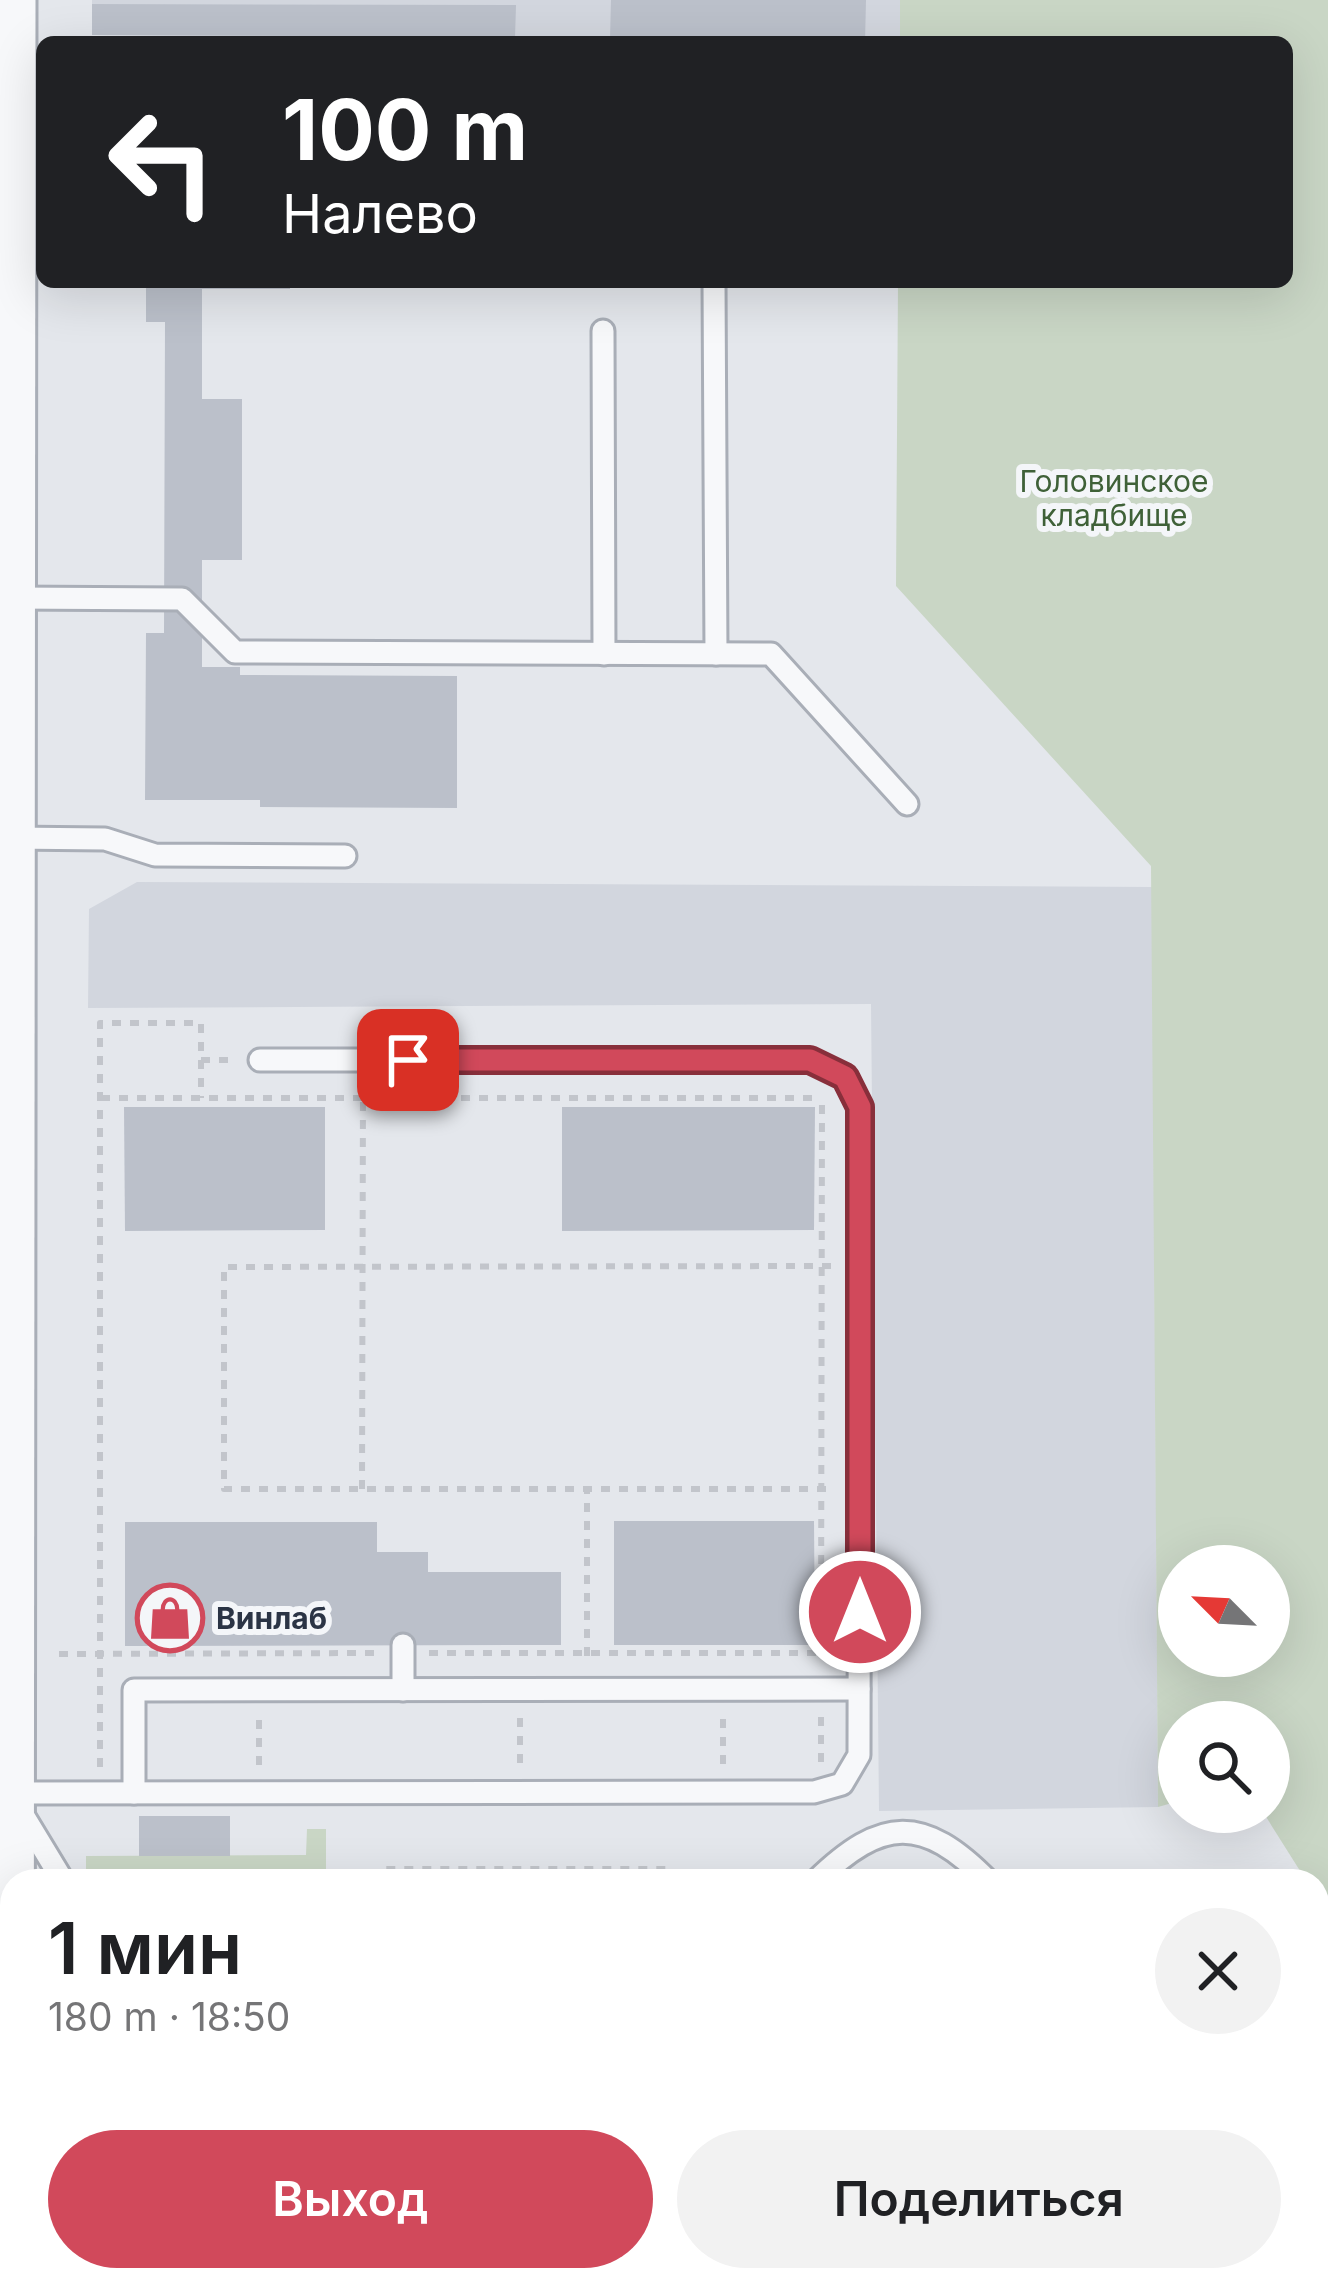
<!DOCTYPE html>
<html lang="ru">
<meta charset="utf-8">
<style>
:root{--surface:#fff;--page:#f2f2f2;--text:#202124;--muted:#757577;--accent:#d1495b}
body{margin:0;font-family:Inter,sans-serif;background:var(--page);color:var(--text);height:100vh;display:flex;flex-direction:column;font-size:45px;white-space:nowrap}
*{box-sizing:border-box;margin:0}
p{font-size:39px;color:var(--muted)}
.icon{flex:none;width:66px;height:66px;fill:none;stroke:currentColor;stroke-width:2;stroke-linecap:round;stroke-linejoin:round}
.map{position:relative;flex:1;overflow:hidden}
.drawer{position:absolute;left:0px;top:1869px;width:1329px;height:423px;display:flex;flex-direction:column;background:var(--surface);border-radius:36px 36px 0 0;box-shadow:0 12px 48px #0002}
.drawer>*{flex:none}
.banner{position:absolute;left:36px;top:36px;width:1257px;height:252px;border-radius:18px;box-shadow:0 12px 48px #0002;background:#202124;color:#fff;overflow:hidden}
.needle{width:78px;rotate:294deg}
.tools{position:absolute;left:1158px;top:1545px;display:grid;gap:24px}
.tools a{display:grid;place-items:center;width:132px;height:132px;border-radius:50%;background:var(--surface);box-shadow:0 12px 48px #0002;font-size:60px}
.pin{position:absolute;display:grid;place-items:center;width:102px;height:102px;color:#fff;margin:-51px;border-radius:24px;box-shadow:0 6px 18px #0006}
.me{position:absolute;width:132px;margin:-66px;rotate:0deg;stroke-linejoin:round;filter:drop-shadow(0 0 9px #0008)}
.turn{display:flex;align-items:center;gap:42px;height:252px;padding:0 48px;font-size:54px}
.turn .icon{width:156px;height:156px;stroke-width:2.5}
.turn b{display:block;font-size:84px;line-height:102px}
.round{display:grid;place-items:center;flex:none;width:126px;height:126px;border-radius:63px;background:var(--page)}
.overview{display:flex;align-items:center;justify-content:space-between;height:204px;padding:0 48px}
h1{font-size:72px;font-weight:600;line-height:90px}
.primary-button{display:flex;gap:24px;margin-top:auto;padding:24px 48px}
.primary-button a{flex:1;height:138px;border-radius:72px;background:var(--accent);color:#fff;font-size:48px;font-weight:600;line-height:138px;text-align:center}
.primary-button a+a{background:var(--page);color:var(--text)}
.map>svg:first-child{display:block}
.built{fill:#d2d6de}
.green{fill:#c9d6c5;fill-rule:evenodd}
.building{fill:#bbc0ca}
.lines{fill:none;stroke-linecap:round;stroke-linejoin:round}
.service-casing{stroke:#a9aeb7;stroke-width:27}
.tertiary-casing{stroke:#a9aeb7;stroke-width:57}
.path{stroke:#c2c5cb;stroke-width:6;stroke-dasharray:9 9;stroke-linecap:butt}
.service{stroke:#f7f8fa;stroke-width:21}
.tertiary{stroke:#f7f8fa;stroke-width:51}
.route-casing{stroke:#882f3b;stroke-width:30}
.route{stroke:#d1495b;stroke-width:21}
.labels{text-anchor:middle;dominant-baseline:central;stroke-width:12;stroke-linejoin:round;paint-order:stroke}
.park-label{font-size:30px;fill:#3f6138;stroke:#f4f6f9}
.poi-label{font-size:30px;font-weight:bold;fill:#2b3445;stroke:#f4f6f9;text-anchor:start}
</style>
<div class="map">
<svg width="1328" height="2290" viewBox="0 0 1328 2290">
<rect width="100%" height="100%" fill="#e4e7ec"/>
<!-- built -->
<g class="built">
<path d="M92,0H900V42L92,35Z"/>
<path d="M137,882L1152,887L1158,1807L879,1811L871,1004L88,1008L89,909Z"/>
</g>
<!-- green -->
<g class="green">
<path d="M900,0H1328V1895L1302,1874L1263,1812H1269V1722H1179V1801L1158,1807L1151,866L896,586L898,282H1287V42H900ZM1179,1566H1269V1656H1179Z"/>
<path d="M307,1829H326V1881H86V1856L306,1855Z"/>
</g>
<!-- building -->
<g class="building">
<path d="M611,0H866L865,42L610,40Z"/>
<path d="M92,4L516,5L515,37L92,35Z"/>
<path d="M146,282H290V289H202V399H242V560H202V667H240V675L457,676V808L260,807V800H145L146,633H164L165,322H146Z"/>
<path d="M124,1107H325V1230L125,1231Z"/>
<path d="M562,1107H815L814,1230L562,1231Z"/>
<path d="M614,1521H814L815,1645H614Z"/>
<path d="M125,1522H377V1552H428V1572H561V1645L125,1646Z"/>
<rect x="139" y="1816" width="91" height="40"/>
<path d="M1317,2143L1328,2153V2204L1317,2194Z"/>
<rect x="404" y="2280" width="247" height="10"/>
<rect x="985" y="2280" width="67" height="10"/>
<path d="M1197,2280H1264L1275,2290H1188Z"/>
</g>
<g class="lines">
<defs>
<g id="service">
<path d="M714,282L716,654"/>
<path d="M603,331L604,654"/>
<path d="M11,598L182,599L235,652L771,654L907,804"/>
<path d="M11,838L105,839L155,855L345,856"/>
<path d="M403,1690V1645"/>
<path d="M10,1793L814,1792L842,1784L859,1755L860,1107L845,1077L810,1060H260"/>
<path d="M134,1793V1690L859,1689"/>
<path d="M20,1810L63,1881"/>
<path d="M816,1881C882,1817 923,1815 988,1881"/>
<path d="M66,2280V2290"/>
<path d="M372,2280V2290"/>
<path d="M688,2280V2290"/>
<path d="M1085,2280V2290"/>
</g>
<path id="tertiary" d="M8,2290L10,0"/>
</defs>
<!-- service casing -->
<use href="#service" class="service-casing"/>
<!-- tertiary casing -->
<use href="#tertiary" class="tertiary-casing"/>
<!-- path -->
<g class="path">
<path d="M201,1060H234"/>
<path d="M101,1098H817"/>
<path d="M831,1266L224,1267V1489H832"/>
<path d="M362,1489L363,1085"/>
<path d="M429,1653H830"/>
<path d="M59,1654L374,1653"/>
<path d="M821,1654L822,1097"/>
<path d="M587,1656V1489"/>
<path d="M520,1718V1765"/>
<path d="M821,1762V1715"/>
<path d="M723,1764V1717"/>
<path d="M259,1765V1718"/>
<path d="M100,1767V1023H201V1098"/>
<path d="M373,1881L386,1869H670L686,1881"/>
<path d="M96,2282L346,2281"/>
</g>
<!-- service -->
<use href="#service" class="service"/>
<!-- tertiary -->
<use href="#tertiary" class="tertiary"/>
</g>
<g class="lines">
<defs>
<path id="route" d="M408,1060H810L845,1077L860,1107V1612"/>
</defs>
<!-- route casing -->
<use href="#route" class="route-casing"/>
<!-- route -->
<use href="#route" class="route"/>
</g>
<!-- icons -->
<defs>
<symbol id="shop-ring" viewBox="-11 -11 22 22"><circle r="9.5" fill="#f4f6f9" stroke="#d1495b" stroke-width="1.5"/><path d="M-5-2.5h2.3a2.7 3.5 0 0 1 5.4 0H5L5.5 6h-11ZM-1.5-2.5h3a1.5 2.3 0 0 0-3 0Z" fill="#d1495b"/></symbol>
</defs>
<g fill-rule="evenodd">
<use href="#shop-ring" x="132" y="1580" width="76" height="76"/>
</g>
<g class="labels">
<!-- park labels -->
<g class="park-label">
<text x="1114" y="481">Головинское<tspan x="1114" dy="34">кладбище</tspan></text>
</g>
<!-- poi labels -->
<g class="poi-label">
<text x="216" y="1618">Винлаб</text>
</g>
</g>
</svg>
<div class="tools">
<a><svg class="needle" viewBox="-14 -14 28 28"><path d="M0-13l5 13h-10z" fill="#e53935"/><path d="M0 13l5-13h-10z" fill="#757577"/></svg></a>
<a><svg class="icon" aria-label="search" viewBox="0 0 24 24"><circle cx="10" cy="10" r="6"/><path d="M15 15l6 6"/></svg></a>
</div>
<div class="pin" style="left:408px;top:1060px;background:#d93025"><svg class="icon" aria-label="arrive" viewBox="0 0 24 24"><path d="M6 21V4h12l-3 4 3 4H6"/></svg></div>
<svg class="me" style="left:860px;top:1612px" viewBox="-20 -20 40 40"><circle r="17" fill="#d1495b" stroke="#fff" stroke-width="3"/><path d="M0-11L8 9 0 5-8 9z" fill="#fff"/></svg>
<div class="banner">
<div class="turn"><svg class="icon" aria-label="left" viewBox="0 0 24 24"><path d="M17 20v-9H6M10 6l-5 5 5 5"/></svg><div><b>100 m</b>Налево</div></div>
</div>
<section class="drawer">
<div class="overview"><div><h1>1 мин</h1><p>180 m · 18:50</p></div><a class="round"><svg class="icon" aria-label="close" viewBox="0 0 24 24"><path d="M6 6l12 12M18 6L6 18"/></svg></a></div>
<div class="primary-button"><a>Выход</a><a>Поделиться</a></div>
</section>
</div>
